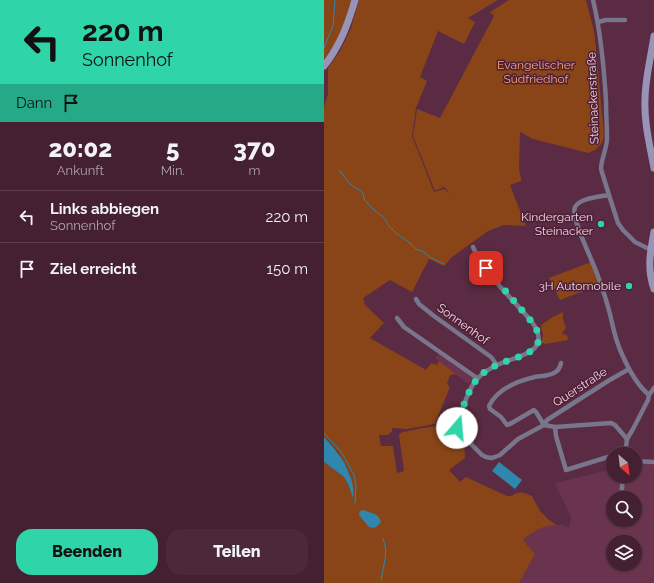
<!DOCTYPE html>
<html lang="de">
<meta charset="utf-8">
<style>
:root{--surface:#442032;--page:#4b283a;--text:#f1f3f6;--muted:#afa3ac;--line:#5c3e4d;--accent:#30d4a9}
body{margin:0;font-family:Raleway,sans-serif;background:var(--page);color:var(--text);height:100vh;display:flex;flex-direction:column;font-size:15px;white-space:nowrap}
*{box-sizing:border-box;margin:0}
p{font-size:13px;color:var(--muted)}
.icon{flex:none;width:22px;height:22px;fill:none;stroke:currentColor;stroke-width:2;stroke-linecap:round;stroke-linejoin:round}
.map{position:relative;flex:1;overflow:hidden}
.panel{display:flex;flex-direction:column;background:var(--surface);width:324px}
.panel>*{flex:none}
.banner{background:#30d4a9;color:#111;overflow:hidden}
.needle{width:26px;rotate:152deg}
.buttons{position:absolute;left:282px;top:447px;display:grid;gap:8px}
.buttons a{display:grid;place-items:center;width:36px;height:36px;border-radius:50%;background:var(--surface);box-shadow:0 1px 3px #0004,0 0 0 1px var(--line);font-size:20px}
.pin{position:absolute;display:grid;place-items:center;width:34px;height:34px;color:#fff;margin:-17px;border-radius:8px;box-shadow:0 2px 6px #0006}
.me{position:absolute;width:44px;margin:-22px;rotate:18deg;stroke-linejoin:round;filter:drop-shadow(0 0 3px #0008)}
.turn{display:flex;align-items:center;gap:14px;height:84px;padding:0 16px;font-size:18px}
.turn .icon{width:52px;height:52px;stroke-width:2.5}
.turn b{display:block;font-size:28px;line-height:34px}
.then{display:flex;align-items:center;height:38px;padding:0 16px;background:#0003;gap:8px;font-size:15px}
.eta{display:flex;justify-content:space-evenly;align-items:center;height:68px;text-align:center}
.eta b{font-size:24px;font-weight:800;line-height:28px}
.primary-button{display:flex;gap:8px;margin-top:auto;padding:8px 16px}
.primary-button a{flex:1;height:46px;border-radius:16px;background:var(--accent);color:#111;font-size:16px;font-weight:800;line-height:46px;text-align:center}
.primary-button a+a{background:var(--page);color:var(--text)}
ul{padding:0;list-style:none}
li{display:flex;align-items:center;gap:12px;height:52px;padding:0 16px;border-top:1px solid var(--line)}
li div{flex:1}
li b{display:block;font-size:15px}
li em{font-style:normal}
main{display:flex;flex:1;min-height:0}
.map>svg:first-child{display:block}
.built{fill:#6a344f;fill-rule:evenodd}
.green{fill:#894517}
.water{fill:#2f87ad}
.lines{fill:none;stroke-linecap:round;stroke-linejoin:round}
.stream{stroke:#2f87ad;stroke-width:1}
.street{stroke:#78758c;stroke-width:4.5}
.secondary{stroke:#9894b8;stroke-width:7}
.route{stroke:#30d4a9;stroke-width:7;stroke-dasharray:0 12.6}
.poi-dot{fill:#30d4a9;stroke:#4e2038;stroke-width:1.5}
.labels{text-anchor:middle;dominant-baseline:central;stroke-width:3;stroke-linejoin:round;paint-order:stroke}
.park-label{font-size:12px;fill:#fba777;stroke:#4e2038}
.street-label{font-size:12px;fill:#f1d3e0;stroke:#4e2038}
.poi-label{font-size:12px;fill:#f1d3e0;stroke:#4e2038;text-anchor:end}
</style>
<main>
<section class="panel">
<div class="banner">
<div class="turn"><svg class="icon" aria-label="left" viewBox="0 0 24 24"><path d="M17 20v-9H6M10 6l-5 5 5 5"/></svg><div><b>220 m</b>Sonnenhof</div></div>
<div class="then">Dann<svg class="icon" aria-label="arrive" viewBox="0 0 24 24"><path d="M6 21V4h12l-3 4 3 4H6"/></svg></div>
</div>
<div class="eta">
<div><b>20:02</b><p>Ankunft</p></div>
<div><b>5</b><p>Min.</p></div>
<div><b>370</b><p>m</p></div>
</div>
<ul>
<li><svg class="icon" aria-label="left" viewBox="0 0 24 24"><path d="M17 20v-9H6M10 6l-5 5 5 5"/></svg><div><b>Links abbiegen</b><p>Sonnenhof</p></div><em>220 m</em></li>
<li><svg class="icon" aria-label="arrive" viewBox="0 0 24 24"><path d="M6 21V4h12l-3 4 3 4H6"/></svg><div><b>Ziel erreicht</b></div><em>150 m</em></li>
</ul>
<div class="primary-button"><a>Beenden</a><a>Teilen</a></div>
</section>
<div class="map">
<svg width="330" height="583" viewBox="0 0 330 583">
<rect width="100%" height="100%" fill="#5a2b42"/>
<!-- built -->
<g class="built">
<path d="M115,353L140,371L149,378L144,384L111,358Z"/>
<path d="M311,462L330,463V583H195L211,554L203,545L198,539L213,530L221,526L228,525L234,526L236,524L243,527H245L246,524L247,517L231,483L285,470H289V476H311ZM289,498H311V520H289ZM289,542H311V564H289Z"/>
</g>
<!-- green -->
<g class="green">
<path d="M0,0H28L16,35L0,61Z"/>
<path d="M35,0H174L144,18L151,22L140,44L114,31L96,77L103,81L92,108L88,136L110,192L120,189L127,194L120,187L111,191L89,136L93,109L116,118L170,16L166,12L185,0H262L270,31L273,58L280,136L278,143L271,150L264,153L209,139L196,132L195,169L197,178V181L186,185L202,226L180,225L164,231L128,257L120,266L105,259L88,292L66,280L39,298L41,305L60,323L46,338L102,370L107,363L113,365L115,361L132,374L126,375L123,384L126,387L111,424L83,429L68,428V431L64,435H55L57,446H69L73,473L80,471L75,435L78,432C93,430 114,422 128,429C133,432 137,436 141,440L140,441L141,458L125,470L136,482L142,477L183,496H188C195,490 201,493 208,496L216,511L225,520L234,526C220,523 210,532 199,539L203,545L211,554L195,583H0V462L20,477L24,484L29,497L26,474L14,452L0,437V107L4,94V68L16,51L27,28Z"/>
<path d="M267,262L275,285L236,300L225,278Z"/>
<path d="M239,312V319L242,328L238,333L239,334L243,335L244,340L222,344L217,343L219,336L217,325L227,318Z"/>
</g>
<!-- water -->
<g class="water">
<path d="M0,437C13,451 23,463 28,482C29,488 30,492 29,498L24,484L20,477L0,462Z"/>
<path d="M175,462L198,480L191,489L168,471Z"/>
<path d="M40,510C49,515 53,511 57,522L52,527L49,528L45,527L35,515L36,511Z"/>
</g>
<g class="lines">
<!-- stream -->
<g class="stream">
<path d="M0,48L9,25L11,0"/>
<path d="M15,170L26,184L37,191L39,193L40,199L49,209L60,218L65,226L73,234L86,243L92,249L100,252L107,258L120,264"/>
<path d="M0,433L18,453L30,475L32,486L31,503"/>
<path d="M57,580C59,567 65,552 59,539"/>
</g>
<!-- street -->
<g class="street">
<path d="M269,0C277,33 280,67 282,101C282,114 283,126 283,138C283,149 277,159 277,169L285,195L294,223L299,230L311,242L327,250"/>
<path d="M274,22L282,20H301"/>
<path d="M285,195C275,197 256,198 251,207C247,216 263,249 267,259C275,277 281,295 286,314C289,327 291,339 297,352C303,366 313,385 325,395"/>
<path d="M149,247C162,276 188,298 208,322C230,353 192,356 173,365C167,368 160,372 155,377C144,387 139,410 133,424V428L134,431L158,455L162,457L167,458L171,457L176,455L194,439L220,425L231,427L287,423L291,425L303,439"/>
<path d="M92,299L95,304L110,316L167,357L173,365"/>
<path d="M73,318L80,327L153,378"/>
<path d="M220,425L212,412L210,410L186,424L183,425L177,417L166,409L165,406C174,388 193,381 211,377C217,376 224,376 230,373C234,371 236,368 237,363"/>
<path d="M220,425L223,420L284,381L305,369"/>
<path d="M231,427L232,436L242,470L284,457H289"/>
<path d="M301,454L303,439L309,429L324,400L325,395L330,388"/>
<path d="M311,461L330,462"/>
<path d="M297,498L299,476"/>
<path d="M295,522V520"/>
</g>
<!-- secondary -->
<g class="secondary">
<path d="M330,36C327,57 321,79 321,100C320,123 326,146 330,168"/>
<path d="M0,66C16,46 24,24 31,0"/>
<path d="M330,232C326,253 323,269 330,289"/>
</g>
</g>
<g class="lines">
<!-- route -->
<path class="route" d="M133,428V424C138,411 145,386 155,377C160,372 166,368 173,365C192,356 230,353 208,322L162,268"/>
</g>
<!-- markers -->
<g class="poi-dot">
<circle cx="277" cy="224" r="4"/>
<circle cx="305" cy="286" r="4"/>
</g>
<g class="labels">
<!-- park labels -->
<g class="park-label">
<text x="212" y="65">Evangelischer<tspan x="212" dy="14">Südfriedhof</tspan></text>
</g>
<!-- street labels -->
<g class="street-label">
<text transform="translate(269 98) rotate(-92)">Steinackerstraße</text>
<text transform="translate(139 324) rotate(36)">Sonnenhof</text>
<text transform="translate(256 387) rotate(-33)">Querstraße</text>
</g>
<!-- poi labels -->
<g class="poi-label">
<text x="269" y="217">Kindergarten<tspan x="269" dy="14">Steinacker</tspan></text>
<text x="297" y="286">3H Automobile</text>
</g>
</g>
</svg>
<div class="buttons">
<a><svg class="needle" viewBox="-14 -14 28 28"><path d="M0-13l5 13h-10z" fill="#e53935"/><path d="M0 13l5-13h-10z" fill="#afa3ac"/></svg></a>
<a><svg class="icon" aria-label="search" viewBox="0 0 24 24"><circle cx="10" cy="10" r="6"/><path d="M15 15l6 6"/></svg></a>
<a><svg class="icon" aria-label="layers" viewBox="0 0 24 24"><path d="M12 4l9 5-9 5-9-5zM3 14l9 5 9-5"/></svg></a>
</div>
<div class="pin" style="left:162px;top:268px;background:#d93025"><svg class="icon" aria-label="arrive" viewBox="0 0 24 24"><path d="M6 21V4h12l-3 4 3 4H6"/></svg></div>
<svg class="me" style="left:133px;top:428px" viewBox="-20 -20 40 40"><circle r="19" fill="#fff"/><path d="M0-13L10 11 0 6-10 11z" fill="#30d4a9"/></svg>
</div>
</main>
